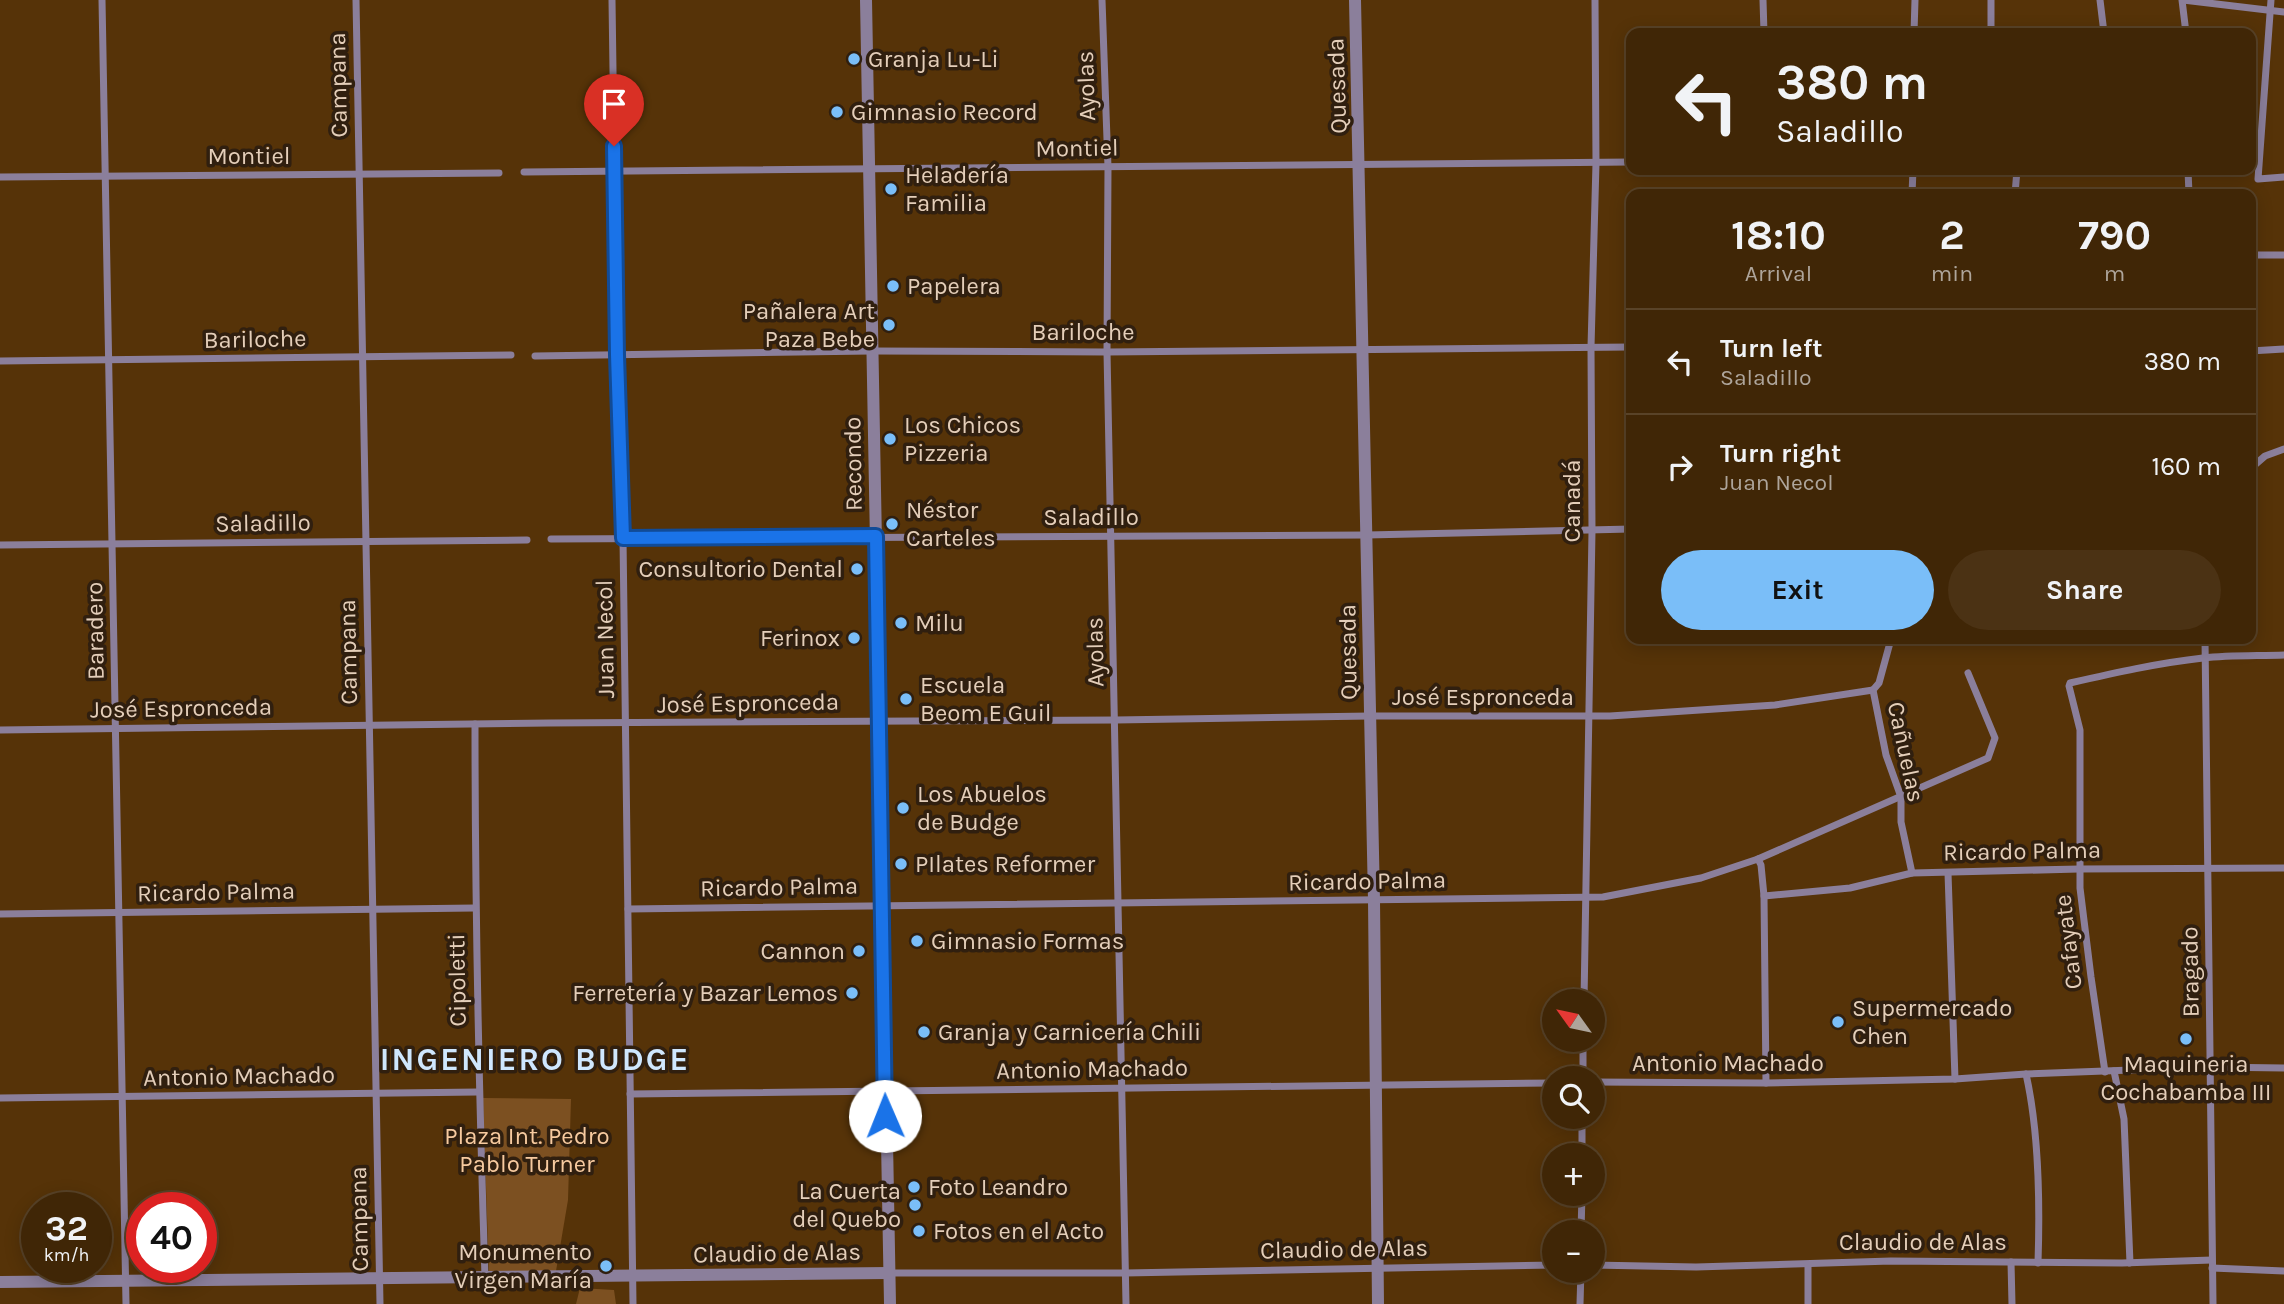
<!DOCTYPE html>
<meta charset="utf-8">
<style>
:root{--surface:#402606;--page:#4b3214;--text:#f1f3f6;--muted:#aea59b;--line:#594328;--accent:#7abef8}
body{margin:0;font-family:Karla,sans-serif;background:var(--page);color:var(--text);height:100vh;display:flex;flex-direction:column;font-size:26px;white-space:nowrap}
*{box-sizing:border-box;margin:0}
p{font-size:23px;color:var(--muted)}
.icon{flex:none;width:38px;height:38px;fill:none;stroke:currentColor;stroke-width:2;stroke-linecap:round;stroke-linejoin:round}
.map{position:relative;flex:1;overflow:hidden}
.details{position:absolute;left:1626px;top:189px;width:630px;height:455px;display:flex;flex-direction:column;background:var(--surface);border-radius:14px;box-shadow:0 4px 18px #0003,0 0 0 2px var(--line)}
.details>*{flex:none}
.guide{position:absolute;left:1626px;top:28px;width:630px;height:147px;border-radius:14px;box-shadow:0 4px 18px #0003,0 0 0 2px var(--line);background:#402606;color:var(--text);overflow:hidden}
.needle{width:46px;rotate:303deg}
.buttons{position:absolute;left:1542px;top:989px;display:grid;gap:14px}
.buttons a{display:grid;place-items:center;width:63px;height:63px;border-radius:50%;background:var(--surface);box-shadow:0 4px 18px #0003,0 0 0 2px var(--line);font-size:35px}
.speed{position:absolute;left:21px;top:1192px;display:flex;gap:14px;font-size:35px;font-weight:700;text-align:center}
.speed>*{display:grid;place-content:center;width:91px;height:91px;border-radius:50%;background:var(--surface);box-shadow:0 4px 18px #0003,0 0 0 2px var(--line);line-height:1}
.speed small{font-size:18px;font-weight:400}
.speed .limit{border:10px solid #d22;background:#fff;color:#111}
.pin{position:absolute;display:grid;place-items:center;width:60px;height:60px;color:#fff;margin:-72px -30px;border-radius:50% 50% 50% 0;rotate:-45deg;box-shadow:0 0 7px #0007}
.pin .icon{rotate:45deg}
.me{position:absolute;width:77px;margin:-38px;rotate:359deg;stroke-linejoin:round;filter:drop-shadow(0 0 5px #0008)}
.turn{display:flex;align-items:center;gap:24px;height:147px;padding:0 35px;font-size:32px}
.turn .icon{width:91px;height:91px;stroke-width:2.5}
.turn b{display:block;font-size:49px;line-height:60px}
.eta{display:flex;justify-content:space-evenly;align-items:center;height:119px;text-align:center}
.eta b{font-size:42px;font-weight:700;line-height:49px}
.cta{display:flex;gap:14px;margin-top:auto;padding:14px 35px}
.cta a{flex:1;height:80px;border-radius:42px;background:var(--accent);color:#111;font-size:28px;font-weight:700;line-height:80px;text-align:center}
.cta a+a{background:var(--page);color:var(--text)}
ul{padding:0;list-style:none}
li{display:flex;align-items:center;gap:21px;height:105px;padding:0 35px;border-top:2px solid var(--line)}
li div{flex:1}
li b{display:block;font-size:26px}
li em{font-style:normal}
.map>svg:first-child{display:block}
.green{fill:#7c5021}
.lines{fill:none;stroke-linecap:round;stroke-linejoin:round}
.minor{stroke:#8b7f9b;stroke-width:7}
.tertiary{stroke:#8b7f9b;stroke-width:12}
.route-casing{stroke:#114b97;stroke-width:18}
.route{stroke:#1a73e8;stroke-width:12}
.poi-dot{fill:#7abef8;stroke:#301f0f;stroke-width:2.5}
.labels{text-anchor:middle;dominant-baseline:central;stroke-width:7;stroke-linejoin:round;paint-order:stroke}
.poi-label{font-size:24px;fill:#e4ceb9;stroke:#301f0f;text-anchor:start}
.street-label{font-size:24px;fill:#e4ceb9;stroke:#301f0f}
.park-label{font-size:24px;fill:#f7ca9f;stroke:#301f0f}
.district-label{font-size:32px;font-weight:bold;letter-spacing:2px;fill:#cfe7fe;stroke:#301f0f}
</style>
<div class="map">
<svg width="2284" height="1304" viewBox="0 0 2284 1304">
<rect width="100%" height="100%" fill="#563308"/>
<!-- green -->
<g class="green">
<path d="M483,1098L571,1099L568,1200L556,1271L489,1273Z"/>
<path d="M580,1288L614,1290L616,1304H576Z"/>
</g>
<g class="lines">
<!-- minor -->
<g class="minor">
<path d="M102,0L126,1304"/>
<path d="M356,0L380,1304"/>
<path d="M612,0L617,355L623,538L633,1304"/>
<path d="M1102,0L1108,167L1107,352L1126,1304"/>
<path d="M1763,0L1764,33"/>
<path d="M1991,0V33"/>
<path d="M2100,0L2104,33"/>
<path d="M2182,0L2186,33"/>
<path d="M2183,0L2284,12"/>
<path d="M2271,0L2258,179L2284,177"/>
<path d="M1914,33L1915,0"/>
<path d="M2188,170L2189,194"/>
<path d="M524,172L1631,162"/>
<path d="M0,177L499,173"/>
<path d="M1912,194L1913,170"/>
<path d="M2015,194L2017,170"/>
<path d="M2250,255H2284"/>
<path d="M2250,351L2284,349"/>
<path d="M535,356L871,351L1107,352L1631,347"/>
<path d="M0,361L511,355"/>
<path d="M2250,469L2265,456L2284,449"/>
<path d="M551,539L1367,535L1631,529"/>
<path d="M0,545L527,540"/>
<path d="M1891,639L1879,683L1873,690L1886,755L1901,797V822L1912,873"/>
<path d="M2205,639L2213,1304"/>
<path d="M475,724C475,909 479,1093 485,1277"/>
<path d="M0,730L549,723L1116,720L1370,716H1610L1775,705L1873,690"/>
<path d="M1758,859L1761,865L1764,896L1766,1083"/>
<path d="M1948,873L1955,1079"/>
<path d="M1764,896L1850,888L1912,873L2079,869L2284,868"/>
<path d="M628,909L1603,897L1701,878L1758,859L1988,758L1995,738L1968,673"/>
<path d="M0,914L475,908"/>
<path d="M1584,1001L1592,531L1591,347L1596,163L1595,0"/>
<path d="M2114,1071L2124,1119L2130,1263"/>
<path d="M2105,1072L2091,977L2080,888V730L2069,686L2070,683C2114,673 2158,663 2203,658C2230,655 2257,656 2284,655"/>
<path d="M2026,1074C2039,1132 2040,1203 2038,1263"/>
<path d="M1583,1078V1040"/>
<path d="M1592,1082L1766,1083L1955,1079L2026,1074L2210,1067L2284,1068"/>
<path d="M630,1094L1554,1083"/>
<path d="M0,1098L478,1092"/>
<path d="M1582,1155V1116"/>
<path d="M1581,1232L1582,1194"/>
<path d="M2011,1262L2012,1304"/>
<path d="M1592,1265L1696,1267L1891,1261L2122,1263L2212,1260"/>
<path d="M2212,1268L2284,1271"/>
<path d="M889,1273H1125L1554,1265"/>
<path d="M1580,1304L1581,1270"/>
<path d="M1808,1304V1265"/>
</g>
<!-- tertiary -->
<g class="tertiary">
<path d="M866,0L890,1304"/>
<path d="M1355,0L1374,900L1378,1304"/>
<path d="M0,1282L889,1273"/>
</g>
</g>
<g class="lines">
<defs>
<path id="route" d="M614,146L617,355L623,538L876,536L885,1116"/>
</defs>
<!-- route casing -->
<use href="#route" class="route-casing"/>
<!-- route -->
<use href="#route" class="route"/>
</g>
<!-- markers -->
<g class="poi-dot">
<circle cx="854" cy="59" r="7"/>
<circle cx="837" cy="112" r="7"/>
<circle cx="891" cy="189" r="7"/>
<circle cx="893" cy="286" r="7"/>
<circle cx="889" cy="325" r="7"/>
<circle cx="890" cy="439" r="7"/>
<circle cx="892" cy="524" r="7"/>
<circle cx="857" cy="569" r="7"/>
<circle cx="901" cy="623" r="7"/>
<circle cx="854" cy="638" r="7"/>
<circle cx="906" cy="699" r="7"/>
<circle cx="903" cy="808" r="7"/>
<circle cx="901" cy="864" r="7"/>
<circle cx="917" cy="941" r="7"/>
<circle cx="859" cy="951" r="7"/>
<circle cx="852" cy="993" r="7"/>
<circle cx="1838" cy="1022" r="7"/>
<circle cx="924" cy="1032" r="7"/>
<circle cx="2186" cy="1039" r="7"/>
<circle cx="914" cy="1187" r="7"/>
<circle cx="915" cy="1205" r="7"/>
<circle cx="919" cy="1231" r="7"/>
<circle cx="606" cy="1266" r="7"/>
</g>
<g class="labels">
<!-- poi labels -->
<g class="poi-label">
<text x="868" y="59">Granja Lu-Li</text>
<text x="851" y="112">Gimnasio Record</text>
<text x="905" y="175">Heladería<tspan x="905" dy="28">Familia</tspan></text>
<text x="907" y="286">Papelera</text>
<text x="875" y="311" text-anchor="end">Pañalera Art<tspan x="875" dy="28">Paza Bebe</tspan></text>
<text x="904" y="425">Los Chicos<tspan x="904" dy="28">Pizzeria</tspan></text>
<text x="906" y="510">Néstor<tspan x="906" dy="28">Carteles</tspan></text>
<text x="843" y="569" text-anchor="end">Consultorio Dental</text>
<text x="915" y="623">Milu</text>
<text x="840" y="638" text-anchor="end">Ferinox</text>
<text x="920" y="685">Escuela<tspan x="920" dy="28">Beom E Guil</tspan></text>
<text x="917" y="794">Los Abuelos<tspan x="917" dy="28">de Budge</tspan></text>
<text x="915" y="864">PIlates Reformer</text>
<text x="931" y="941">Gimnasio Formas</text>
<text x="845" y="951" text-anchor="end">Cannon</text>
<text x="838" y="993" text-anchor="end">Ferretería y Bazar Lemos</text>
<text x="1852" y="1008">Supermercado<tspan x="1852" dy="28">Chen</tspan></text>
<text x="938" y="1032">Granja y Carnicería Chili</text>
<text x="2186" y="1064" text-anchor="middle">Maquineria<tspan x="2186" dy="28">Cochabamba III</tspan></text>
<text x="928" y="1187">Foto Leandro</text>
<text x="901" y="1191" text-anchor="end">La Cuerta<tspan x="901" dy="28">del Quebo</tspan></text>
<text x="933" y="1231">Fotos en el Acto</text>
<text x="592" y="1252" text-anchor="end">Monumento<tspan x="592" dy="28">Virgen María</tspan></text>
</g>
<!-- street labels -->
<g class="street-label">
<text transform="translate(338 85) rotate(-91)">Campana</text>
<text transform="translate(1086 86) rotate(-92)">Ayolas</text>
<text transform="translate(1337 86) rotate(-92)">Quesada</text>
<text transform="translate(1077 148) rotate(-1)">Montiel</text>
<text x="249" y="156">Montiel</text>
<text x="1083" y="332">Bariloche</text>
<text transform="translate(255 339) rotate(-1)">Bariloche</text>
<text transform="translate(853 464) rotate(-91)">Recondo</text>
<text transform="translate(1572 501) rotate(-90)">Canadá</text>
<text x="1091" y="517">Saladillo</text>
<text transform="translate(263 523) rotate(-1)">Saladillo</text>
<text transform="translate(95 631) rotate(-91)">Baradero</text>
<text transform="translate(605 639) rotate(-91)">Juan Necol</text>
<text transform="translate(348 652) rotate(-91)">Campana</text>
<text transform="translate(1095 652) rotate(-91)">Ayolas</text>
<text transform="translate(1348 652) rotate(-91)">Quesada</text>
<text x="1483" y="697">José Espronceda</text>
<text transform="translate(748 703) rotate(-1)">José Espronceda</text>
<text transform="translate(181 708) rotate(-1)">José Espronceda</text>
<text transform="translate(1906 752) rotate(78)">Cañuelas</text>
<text transform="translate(2022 851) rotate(-1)">Ricardo Palma</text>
<text transform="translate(1367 881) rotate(-1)">Ricardo Palma</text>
<text transform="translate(779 887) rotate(-1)">Ricardo Palma</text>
<text transform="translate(216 892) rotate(-1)">Ricardo Palma</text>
<text transform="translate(2068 942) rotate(-97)">Cafayate</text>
<text transform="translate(2190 972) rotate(-91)">Bragado</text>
<text transform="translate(457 980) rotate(-91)">Cipoletti</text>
<text x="1728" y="1063">Antonio Machado</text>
<text transform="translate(1092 1069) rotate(-1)">Antonio Machado</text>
<text transform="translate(239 1076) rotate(-1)">Antonio Machado</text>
<text transform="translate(359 1219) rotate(-91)">Campana</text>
<text x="1923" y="1242">Claudio de Alas</text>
<text transform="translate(1344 1249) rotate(-1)">Claudio de Alas</text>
<text transform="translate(777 1253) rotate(-1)">Claudio de Alas</text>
</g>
<!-- park labels -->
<g class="park-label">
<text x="527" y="1136">Plaza Int. Pedro<tspan x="527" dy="28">Pablo Turner</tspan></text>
</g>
<!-- district labels -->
<g class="district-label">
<text x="535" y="1059">INGENIERO BUDGE</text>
</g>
</g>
</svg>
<div class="buttons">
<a><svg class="needle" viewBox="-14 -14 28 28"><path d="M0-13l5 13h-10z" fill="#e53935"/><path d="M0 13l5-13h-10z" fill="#aea59b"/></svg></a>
<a><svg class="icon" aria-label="search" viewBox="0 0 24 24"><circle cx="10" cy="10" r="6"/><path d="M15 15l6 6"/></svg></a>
<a>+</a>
<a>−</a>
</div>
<div class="speed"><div>32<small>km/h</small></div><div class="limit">40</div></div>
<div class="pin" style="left:614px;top:146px;background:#d93025"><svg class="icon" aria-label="arrive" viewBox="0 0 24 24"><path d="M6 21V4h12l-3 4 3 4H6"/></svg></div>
<svg class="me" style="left:885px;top:1116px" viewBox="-20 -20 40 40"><circle r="19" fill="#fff"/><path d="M0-13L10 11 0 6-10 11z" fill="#1a73e8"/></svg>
<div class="guide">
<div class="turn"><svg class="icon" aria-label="left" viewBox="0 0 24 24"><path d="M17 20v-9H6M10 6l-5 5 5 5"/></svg><div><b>380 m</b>Saladillo</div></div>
</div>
<section class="details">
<div class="eta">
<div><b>18:10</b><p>Arrival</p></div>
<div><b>2</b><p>min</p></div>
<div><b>790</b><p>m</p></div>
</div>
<ul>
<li><svg class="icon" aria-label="left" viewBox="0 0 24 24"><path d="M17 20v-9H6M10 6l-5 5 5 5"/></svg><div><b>Turn left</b><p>Saladillo</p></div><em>380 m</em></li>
<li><svg class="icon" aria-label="right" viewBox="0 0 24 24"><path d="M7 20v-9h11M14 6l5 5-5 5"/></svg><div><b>Turn right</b><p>Juan Necol</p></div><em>160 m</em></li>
</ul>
<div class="cta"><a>Exit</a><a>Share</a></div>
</section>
</div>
